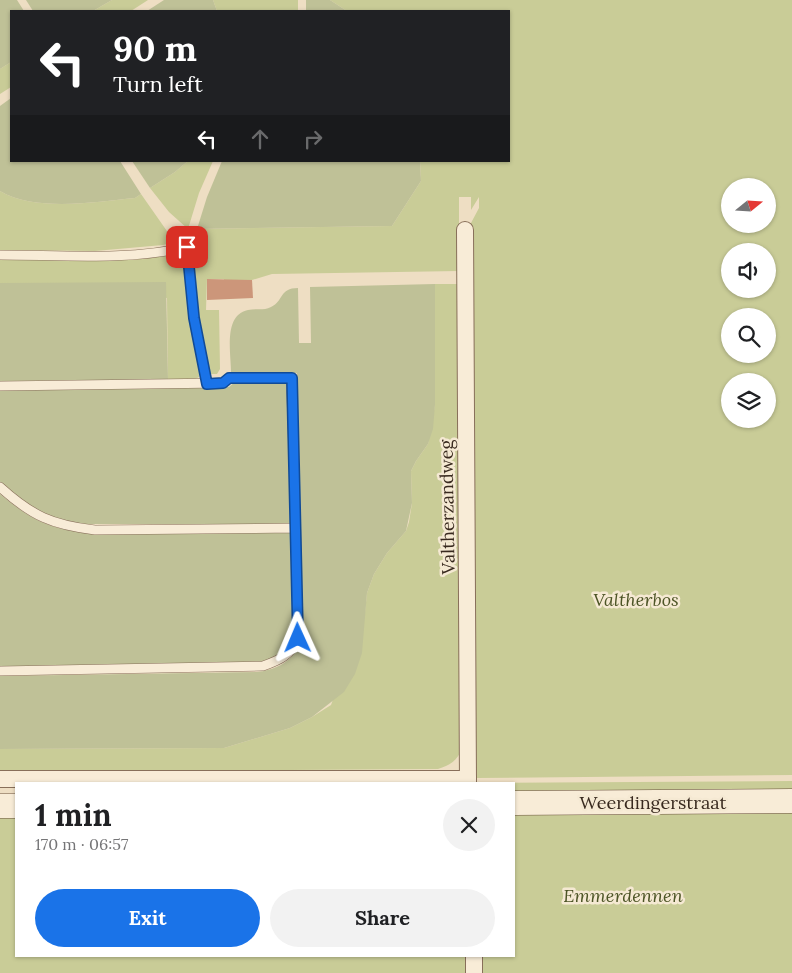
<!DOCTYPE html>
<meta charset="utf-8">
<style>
:root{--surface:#fff;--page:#f2f2f2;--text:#202124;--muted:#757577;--accent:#1a73e8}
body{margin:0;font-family:Lora,serif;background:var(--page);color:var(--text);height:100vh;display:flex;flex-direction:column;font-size:19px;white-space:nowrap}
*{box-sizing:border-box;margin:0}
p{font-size:16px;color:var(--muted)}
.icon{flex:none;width:28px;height:28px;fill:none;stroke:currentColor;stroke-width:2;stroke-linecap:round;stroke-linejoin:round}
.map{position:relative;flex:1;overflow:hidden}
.panel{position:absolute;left:15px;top:782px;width:500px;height:175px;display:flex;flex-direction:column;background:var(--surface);border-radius:0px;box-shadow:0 1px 4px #0004}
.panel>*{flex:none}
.banner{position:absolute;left:10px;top:10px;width:500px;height:152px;border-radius:0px;box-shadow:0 1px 4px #0004;background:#202124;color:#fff;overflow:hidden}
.needle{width:32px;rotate:72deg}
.buttons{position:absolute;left:721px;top:178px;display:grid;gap:10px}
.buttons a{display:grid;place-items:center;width:55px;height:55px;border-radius:50%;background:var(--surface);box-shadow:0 1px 4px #0004;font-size:25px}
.pin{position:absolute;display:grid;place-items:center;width:42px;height:42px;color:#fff;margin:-21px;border-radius:10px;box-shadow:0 2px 8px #0006}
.me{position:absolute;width:55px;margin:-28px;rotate:359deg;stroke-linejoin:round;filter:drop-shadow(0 0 4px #0008)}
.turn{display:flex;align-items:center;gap:18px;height:105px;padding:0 20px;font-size:22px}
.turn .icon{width:65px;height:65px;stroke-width:2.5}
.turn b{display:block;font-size:35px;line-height:42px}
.lanes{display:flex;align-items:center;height:48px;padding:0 20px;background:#0003;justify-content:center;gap:25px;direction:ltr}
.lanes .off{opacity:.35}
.round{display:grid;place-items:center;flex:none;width:52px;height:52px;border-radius:26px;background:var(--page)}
.headline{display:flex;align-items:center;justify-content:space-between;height:85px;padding:0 20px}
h1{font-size:30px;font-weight:700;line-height:38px}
.cta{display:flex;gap:10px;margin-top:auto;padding:10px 20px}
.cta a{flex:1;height:58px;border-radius:30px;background:var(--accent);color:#fff;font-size:20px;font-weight:700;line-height:58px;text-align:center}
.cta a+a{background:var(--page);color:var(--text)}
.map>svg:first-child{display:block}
.green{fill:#c9cc97;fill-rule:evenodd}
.cemetery{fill:#bfc197}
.building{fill:#cc967a}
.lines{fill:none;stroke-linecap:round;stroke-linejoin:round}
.lane-casing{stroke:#886f5a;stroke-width:10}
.street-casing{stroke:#886f5a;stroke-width:18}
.secondary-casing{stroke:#6a503d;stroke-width:25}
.lane{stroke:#f8ecd7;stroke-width:9}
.street{stroke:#f8ecd7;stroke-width:16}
.secondary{stroke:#f8ecd7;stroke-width:24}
.route-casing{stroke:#114b97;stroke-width:12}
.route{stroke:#1a73e8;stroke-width:9}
.labels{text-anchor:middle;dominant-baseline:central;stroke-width:5;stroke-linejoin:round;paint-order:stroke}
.street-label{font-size:18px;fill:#38291e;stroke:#f5e9d3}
.park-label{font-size:18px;font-style:italic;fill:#4c5425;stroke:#f5e9d3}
</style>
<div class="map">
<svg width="792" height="973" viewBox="0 0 792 973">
<rect width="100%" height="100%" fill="#eedec3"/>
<!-- green -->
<g class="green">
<path d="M112,0H148L131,11H93Z"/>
<path d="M213,0H298V11H217Z"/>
<path d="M330,0H792V775L476,778L473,771L471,223L479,208V197L471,210V197H459V271L272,274L252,280H227L225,298L224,279H207L206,310H219L220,369L217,374H210C200,328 186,276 197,229L392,226L421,181L420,161H509V11H347ZM730,186H768V224H730ZM730,251H768V289H730ZM730,316H768V354H730ZM730,381H768V419H730Z"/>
<path d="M11,62V87L0,94V69Z"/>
<path d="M188,161H213L199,193L188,229L169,212L150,188L175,172Z"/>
<path d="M0,191C35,212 96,202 135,198L141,194L169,234L170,238L167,244L163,245L95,251L0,250Z"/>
<path d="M172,255L185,258L190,319L200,372L199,377L193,380H168L167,298L0,283V260H132Z"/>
<path d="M435,284H457L460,753C455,762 448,766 438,769L0,772V749L224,748L290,728L312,717L331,705L365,612L367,593L374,574L387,553L406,531L409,522L412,503L411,471L416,461L428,444L435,405Z"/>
<path d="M792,781V790L514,792V784L480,783Z"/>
<path d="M792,811V973H0V816H16V956H514V813Z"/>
</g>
<!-- cemetery -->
<g class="cemetery">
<path d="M0,0H17L24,11H11V62L0,69Z"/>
<path d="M26,0H112L93,11H33Z"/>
<path d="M164,0H213L217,11H147Z"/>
<path d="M306,0H330L347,11H306Z"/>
<path d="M11,98V161H120L141,194L135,198C96,202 35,212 0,191V106Z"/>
<path d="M132,161H188L175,172L150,188Z"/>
<path d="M222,161H420L421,181L392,226L197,229L207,197Z"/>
<path d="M166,282L168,380L0,381V283Z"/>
<path d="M435,284V405L433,429L428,444L416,461L411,471L412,503L406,531L387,553L374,574L367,593L362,653L355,674L344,692L312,717L290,728L224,748L0,749V676L257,672C287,668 301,654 303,624L297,373L231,372C231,353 223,315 248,310C256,308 263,311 271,307C284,301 279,288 298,288L299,343H311L310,287Z"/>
<path d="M235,382H286L289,384L290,524H77L49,517L29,506L0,482V389L229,387Z"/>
<path d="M0,494C32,520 48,529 90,533L292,531L294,635C288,651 278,656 263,662L0,667Z"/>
</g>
<!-- building -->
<path class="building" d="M207,279L252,280L253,298L207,300Z"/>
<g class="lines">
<defs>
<g id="lane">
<path d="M0,255C60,255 129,261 187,247L194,318L207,383"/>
<path d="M0,386L223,383L229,378H291L296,528"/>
<path d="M0,487C32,516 52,525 95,530L296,528L298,638C291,655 280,660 263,666L0,671"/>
</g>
<g id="street">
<path d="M465,230L468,784"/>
<path d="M0,779H468"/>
<path d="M474,956V973"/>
</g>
<g id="secondary">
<path d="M514,803L792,801"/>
<path d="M0,806H16"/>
</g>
</defs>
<!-- lane casing -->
<use href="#lane" class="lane-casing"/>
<!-- street casing -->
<use href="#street" class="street-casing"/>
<!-- secondary casing -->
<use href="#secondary" class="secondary-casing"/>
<!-- lane -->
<use href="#lane" class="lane"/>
<!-- street -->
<use href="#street" class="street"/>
<!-- secondary -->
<use href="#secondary" class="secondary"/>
</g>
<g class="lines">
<defs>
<path id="route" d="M187,247L194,318L207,384L223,383L229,378H292L298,638"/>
</defs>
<!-- route casing -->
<use href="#route" class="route-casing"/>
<!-- route -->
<use href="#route" class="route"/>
</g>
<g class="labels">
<!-- street labels -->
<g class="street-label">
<text transform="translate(447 507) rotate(-91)">Valtherzandweg</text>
<text x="653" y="802">Weerdingerstraat</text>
</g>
<!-- park labels -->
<g class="park-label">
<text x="636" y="599">Valtherbos</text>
<text x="623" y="895">Emmerdennen</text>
</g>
</g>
</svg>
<div class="buttons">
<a><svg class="needle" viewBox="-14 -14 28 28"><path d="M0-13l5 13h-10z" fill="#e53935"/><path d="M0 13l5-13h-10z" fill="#757577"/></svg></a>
<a><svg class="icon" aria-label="sound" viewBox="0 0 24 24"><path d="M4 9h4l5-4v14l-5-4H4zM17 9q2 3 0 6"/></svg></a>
<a><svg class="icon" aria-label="search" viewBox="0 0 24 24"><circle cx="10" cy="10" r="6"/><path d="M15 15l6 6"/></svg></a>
<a><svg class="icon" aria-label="layers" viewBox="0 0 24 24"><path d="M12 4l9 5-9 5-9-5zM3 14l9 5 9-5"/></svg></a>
</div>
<div class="pin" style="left:187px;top:247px;background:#d93025"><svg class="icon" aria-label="arrive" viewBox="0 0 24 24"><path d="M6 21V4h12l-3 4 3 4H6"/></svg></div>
<svg class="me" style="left:298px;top:638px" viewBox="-20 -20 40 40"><path d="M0-17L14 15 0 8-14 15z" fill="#1a73e8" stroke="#fff" stroke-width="4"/></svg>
<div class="banner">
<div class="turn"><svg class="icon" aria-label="left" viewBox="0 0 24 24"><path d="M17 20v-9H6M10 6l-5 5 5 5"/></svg><div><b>90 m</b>Turn left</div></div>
<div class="lanes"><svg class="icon" aria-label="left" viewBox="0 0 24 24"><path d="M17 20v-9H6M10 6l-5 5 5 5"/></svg><svg class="icon off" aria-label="ahead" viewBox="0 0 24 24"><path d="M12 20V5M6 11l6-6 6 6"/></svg><svg class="icon off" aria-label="right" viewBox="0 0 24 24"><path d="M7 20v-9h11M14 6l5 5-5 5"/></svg></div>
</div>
<section class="panel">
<div class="headline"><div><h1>1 min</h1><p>170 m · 06:57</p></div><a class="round"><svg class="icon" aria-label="close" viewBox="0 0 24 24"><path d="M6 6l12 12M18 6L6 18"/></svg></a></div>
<div class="cta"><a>Exit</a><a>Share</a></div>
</section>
</div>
